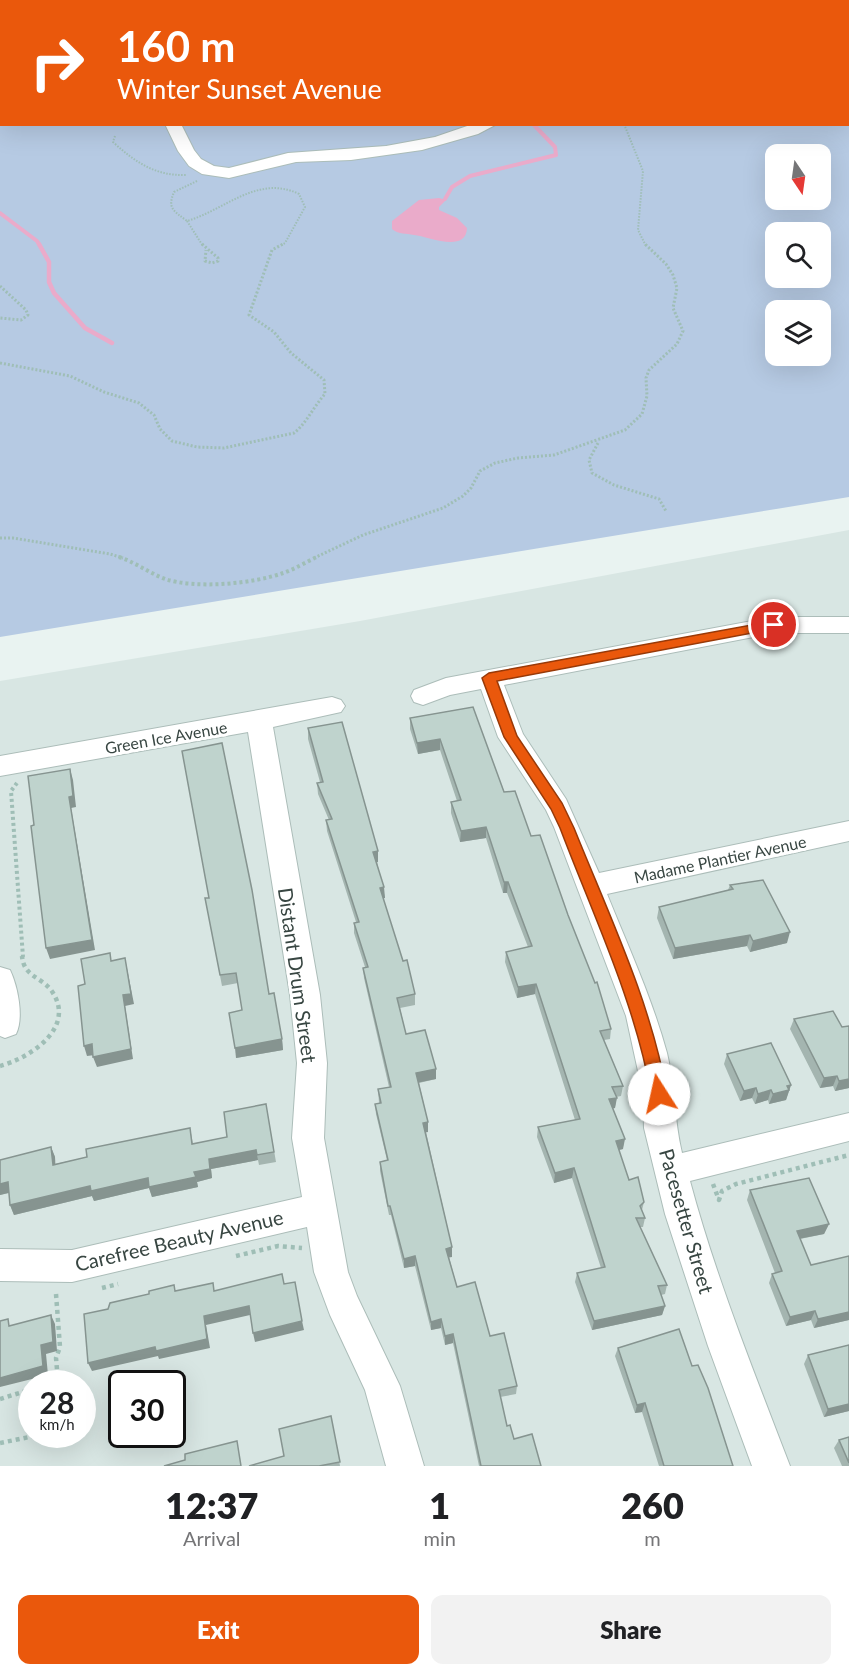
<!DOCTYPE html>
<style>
:root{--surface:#fff;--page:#f2f2f2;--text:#202124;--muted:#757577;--accent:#ea580c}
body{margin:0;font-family:Lato,sans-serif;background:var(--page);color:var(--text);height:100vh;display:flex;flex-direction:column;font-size:22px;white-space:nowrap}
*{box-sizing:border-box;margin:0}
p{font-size:20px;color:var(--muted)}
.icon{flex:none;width:33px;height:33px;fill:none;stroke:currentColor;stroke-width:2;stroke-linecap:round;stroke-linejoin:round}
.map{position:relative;height:1466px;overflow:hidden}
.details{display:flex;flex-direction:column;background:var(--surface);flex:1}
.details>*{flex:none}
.hud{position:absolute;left:0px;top:0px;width:849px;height:126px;box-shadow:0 6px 24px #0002;background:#ea580c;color:#fff;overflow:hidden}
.needle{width:39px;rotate:167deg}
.tools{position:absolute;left:765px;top:144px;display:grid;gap:12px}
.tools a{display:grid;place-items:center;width:66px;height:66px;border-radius:12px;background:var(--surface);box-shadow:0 6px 24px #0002;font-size:30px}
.speed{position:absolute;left:18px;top:1370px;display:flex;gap:12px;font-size:30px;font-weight:700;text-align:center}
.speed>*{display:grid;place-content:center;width:78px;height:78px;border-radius:50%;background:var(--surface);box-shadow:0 6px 24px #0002;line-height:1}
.speed small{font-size:15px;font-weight:400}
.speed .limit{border:3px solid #111;border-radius:9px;background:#fff;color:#111}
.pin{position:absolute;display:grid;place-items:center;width:51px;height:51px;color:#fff;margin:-26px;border:3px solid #fff;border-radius:50%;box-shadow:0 2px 6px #0007}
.me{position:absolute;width:66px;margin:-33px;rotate:350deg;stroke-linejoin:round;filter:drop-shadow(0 0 4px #0008)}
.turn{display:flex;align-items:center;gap:21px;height:126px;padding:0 18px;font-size:27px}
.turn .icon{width:78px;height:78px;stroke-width:2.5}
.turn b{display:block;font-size:42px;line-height:51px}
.eta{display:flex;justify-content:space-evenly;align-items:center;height:102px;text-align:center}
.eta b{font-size:36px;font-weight:800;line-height:42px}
.primary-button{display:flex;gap:12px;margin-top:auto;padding:12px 18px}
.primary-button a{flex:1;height:69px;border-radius:12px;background:var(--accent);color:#fff;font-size:24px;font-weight:800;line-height:69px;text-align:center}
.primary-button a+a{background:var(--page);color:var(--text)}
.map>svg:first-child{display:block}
.residential{fill:#d8e6e3;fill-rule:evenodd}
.green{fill:#b6cae3;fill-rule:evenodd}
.water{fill:#eaabca}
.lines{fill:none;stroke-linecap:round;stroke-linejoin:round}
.stream-far1{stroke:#eaabca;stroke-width:4}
.stream{stroke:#eaabca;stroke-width:4.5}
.minor-casing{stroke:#acbdb9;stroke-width:2}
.path-far3{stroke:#9fbeb6;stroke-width:2;stroke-dasharray:1.5 1.5;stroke-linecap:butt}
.path-far2{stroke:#9fbeb6;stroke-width:3;stroke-dasharray:2 2;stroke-linecap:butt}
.path-far1{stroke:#9fbeb6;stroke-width:4;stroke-dasharray:3 3;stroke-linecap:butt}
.path{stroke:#9fbeb6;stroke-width:4.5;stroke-dasharray:4 4;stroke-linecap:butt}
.minor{fill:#fff;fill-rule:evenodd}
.wall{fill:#a4b5b0}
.shaded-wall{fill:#869490}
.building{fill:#bfd3cd;stroke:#869490;stroke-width:1.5}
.route{fill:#ea580c;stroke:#983908;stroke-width:1.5}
.labels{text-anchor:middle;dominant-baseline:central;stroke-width:6;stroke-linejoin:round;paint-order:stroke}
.street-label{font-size:16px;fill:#384642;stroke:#fff}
.near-street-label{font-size:20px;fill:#384642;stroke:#fff}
</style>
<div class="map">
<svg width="849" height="1466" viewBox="0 0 849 1466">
<rect width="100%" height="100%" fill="#e9f3f1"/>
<!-- residential -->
<path class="residential" d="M849,530V1466H0V681L360,621ZM32,1383H82V1434H32ZM122,1383H172V1434H122Z"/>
<!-- green -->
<path class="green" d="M0,0H849V497L0,637ZM2,2H848V124H2ZM776,154H820V200H776ZM776,232H820V278H776ZM776,310H820V356H776Z"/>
<!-- water -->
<path class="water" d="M439,198L446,200L439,207V210L457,218L467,228C466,254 427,236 414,235C405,233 400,235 392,229V221L419,200Z"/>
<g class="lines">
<!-- stream-far1 -->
<g class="stream-far1">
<path d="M703,0L709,2"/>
<path d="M445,199L452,187L470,176L556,155L555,147L533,124"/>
<path d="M0,213L37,241L40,246"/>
</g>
<!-- stream -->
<path class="stream" d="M39,244L49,262V282L54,293L85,328L112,343"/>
<defs>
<g id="minor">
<path d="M165,124H181L194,150L201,159L214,166L229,168L288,153L386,146L435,137L473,124H497L478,134L422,150L351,160L296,162L229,178L202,174L189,166L178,151Z"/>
<path d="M774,617H849V633H774L504,685L523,734L566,799L599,873L849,821V841L607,894C628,946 652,998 667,1053C675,1086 674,1120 682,1153L849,1113V1141L690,1181C716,1278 754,1372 790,1466H752L708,1346L665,1214L644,1128L643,1094L626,1016L554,827L546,810L498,737L481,689L450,695L423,705L414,702L411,696L414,690L446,678Z"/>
<path d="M332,697L341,700L345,706L341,712L273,727L320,995L327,1063L324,1138L348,1272L357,1296L400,1386L424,1466H386L365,1390L330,1315L314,1272L307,1227L72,1282L0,1281V1249L72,1250L302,1197L292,1138L297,1063L290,995L248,732L0,776V756Z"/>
<path d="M0,967L10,970C18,987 24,1018 16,1034L5,1038L0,1036Z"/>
</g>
</defs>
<!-- minor casing -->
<use href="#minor" class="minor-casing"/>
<!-- path-far3 -->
<g class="path-far3">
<path d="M443,0L446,2"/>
<path d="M534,0L539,2"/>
<path d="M783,0L787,2"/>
<path d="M841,2L843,0"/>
<path d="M624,124L643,171L638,230L646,246"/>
<path d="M115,136L113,142C135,162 155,176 186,175"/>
<path d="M197,181L174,192C167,209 174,211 187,221C225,210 258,174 299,194L305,207L285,243L280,246"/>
<path d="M187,221L203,246"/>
</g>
<!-- path-far2 -->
<g class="path-far2">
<path d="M202,244L218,258V261L212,263L205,261L206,250"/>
<path d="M0,286L26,310L28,315L21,320L0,318"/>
<path d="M0,363L70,376L104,392L139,403L154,415L160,429L172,441L197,447L224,448L294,433C306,424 314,406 325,394L324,380L291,353L274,332L249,315L272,250L283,244"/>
<path d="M598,443L589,460L592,473L614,485L659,499L666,511"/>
<path d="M0,538H13L110,554L123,558"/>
<path d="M314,558L363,535L443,508L463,496L471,488L480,471L495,463L518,458L554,455L625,430L642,414L647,396L646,378L649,370L677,344L683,331L673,308L677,288L673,275L666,264L645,244"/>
</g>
<!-- path-far1 -->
<g class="path-far1">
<path d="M119,557C135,562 149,573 165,579C196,589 252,584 283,573C295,569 306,562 317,557"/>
<path d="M17,783L11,791L23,957"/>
</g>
<!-- path -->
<g class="path">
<path d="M0,1066C30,1058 78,1027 51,990C40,976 24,977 22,956"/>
<path d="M713,1184L719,1200L722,1191L736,1184L849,1155"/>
<path d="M236,1256L278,1246L302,1248"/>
<path d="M102,1288L118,1284"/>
<path d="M56,1294L60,1347L56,1358L58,1381"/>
<path d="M52,1383L63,1380V1383"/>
<path d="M0,1399L32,1389"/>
<path d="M0,1443L44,1434"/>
</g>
<!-- minor -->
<use href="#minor" class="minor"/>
</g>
<!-- wall -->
<g class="wall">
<path d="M89,0H176L180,2H89Z"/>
<path d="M473,707L504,792L531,836L568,915L611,1029L610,1039L604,1040L623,1086L621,1096L616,1097L615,1108H613L623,1149L619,1150L629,1180L644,1202L642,1210L645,1218L643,1227H640L667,1285L665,1294L661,1295L665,1306L662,1315L592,1330L575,1282L577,1273L601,1268L572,1178L554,1183L537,1137L538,1127L575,1120L535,994L517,998L505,962L506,952L528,947L507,893H503L486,838L460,842L451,813V802L457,801L440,750L418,754L410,729V718Z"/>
<path d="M308,728L378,851V862H377L385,898H383L403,961L415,994V1005L400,1008L406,1034L436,1069V1079L419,1083L428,1122V1132H426L452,1247V1257H449L457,1287L490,1336L517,1386L516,1394L500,1397L507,1426L514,1439L541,1466H479L453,1343L445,1345L441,1328L431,1330L415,1266L404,1268L391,1215H389L380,1171V1162L387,1160L376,1114L375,1104L379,1103L378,1089L389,1087L364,978L363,968L365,967L354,933V923L356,922L327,831L326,820H329L318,794L317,783L320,782L308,739Z"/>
<path d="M730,885L787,943L750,952L747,946L673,959L657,918L659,907L728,890Z"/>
<path d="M205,898L269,994L282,1039L283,1050L236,1058L242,1010L238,983L222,986Z"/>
<path d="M794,1019L842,1027L849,1026V1088L835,1091L833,1086L820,1088L790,1029Z"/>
<path d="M727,1054L791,1085L786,1100L769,1104L768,1100L755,1104L752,1098L740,1101L724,1064Z"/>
<path d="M266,1104L276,1162L259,1165L258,1160L211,1169L212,1178L197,1182L198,1187L152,1197L149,1188L94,1201L92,1196L14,1215L10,1205L9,1193L0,1195V1160L51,1147L55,1157V1164L87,1157L190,1128L193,1144L227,1137Z"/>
<path d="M750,1190L829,1224L824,1234L800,1239L811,1265L849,1256V1320L814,1328L811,1320L786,1326L769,1283L772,1274L775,1273L747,1200Z"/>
<path d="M849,1345V1411L824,1417L804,1364L808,1355Z"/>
<path d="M618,1348L692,1366L733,1466H659L642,1412L635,1413L615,1356Z"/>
<path d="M331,1416L340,1466H249L284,1456Z"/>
<path d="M849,1437V1466H842L834,1448L839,1440Z"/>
</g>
<!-- shaded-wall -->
<g class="shaded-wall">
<path d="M440,739V750L418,754L417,743Z"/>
<path d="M70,769L73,780L76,807L71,808L95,950L50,959L46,948L69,797Z"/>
<path d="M486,827V838L460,842L461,831Z"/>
<path d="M378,851V862L374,863L373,852Z"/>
<path d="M504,882H508L507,893H503Z"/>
<path d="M384,887L385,898L380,899V888Z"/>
<path d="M790,932L787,943L750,952L753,941Z"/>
<path d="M750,935L747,946L673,959L675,948Z"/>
<path d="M125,958L134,1004L125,1006L133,1059L97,1067L93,1057Z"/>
<path d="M536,984L535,994L517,998L518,987Z"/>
<path d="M282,1039L283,1050L236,1058L235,1048Z"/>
<path d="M92,1044L95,1055L87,1056L84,1046Z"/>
<path d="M436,1069V1079L416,1083V1073Z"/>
<path d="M837,1076L833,1086L820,1088L824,1078Z"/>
<path d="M849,1079V1088L835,1091L839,1081Z"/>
<path d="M791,1085L786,1100L769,1104L773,1094L787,1086Z"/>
<path d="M756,1088L752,1098L740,1101L744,1091Z"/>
<path d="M771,1090L768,1100L755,1104L758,1094Z"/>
<path d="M617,1098L615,1108L608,1110L609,1099Z"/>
<path d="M428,1122V1132L423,1133V1123Z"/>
<path d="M625,1139L623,1149L614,1151L616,1141Z"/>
<path d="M51,1147L55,1157L56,1175L53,1165Z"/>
<path d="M256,1150L258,1160L211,1169L212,1178L197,1182L194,1172L209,1159Z"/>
<path d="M574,1168L572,1178L554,1183L555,1173Z"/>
<path d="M196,1177L198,1187L152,1197L149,1188L94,1201L92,1196L14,1215L10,1205L90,1186L148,1178Z"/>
<path d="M8,1182L12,1192L0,1195V1184Z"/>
<path d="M829,1224L824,1234L793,1240L797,1231Z"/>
<path d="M452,1247V1257L446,1258V1249Z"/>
<path d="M415,1256V1266L404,1268V1259Z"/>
<path d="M249,1306L250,1315L206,1325L210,1348L159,1359L158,1356L92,1371L88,1363L204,1316Z"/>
<path d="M665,1306L662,1315L592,1330L594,1321Z"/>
<path d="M815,1311L811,1320L786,1326L790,1317Z"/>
<path d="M849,1312V1320L814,1328L818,1319Z"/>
<path d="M51,1315L55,1324L57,1351L46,1354L48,1375L0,1387V1378L41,1345Z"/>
<path d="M441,1319V1328L431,1330V1322Z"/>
<path d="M302,1321L304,1330L255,1342L253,1333Z"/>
<path d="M453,1334V1343L445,1345V1336Z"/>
<path d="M645,1403L642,1412L635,1413L637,1405Z"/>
<path d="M849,1404V1411L824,1417L828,1409Z"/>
</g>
<!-- building -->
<g class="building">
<path d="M105,0H176L180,2H108Z"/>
<path d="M473,707L504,792L515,791L531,836L540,835L568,915L595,983L597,982L611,1029L600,1031L623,1086L612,1087L617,1098L609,1099L625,1139L616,1141L629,1180L638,1177L644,1202L640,1206L645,1218H636L667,1285L658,1286L665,1306L594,1321L577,1273L605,1267L574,1168L555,1173L538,1127L580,1119L536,984L518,987L506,952L532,946L508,882H504L486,827L461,831L451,802L461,800L440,739L417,743L410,718Z"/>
<path d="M342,722L378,851L373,852L384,887L380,888L403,961L407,960L415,994L397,998L406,1034L425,1030L436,1069L416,1073L428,1122L423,1123L452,1247L446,1249L457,1287L475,1282L490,1336L504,1333L517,1386L499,1390L507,1426L510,1425L514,1439L532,1434L541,1466H481L453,1334L445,1336L441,1319L431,1322L415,1256L404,1259L390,1206H388L380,1162L388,1160L375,1104L381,1103L378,1089L391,1087L363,968L368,967L354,923L359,922L326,820L332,819L317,783L323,782L308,728Z"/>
<path d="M222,743L252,890L269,994L274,993L282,1039L235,1048L229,1013L242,1010L236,973L220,975L205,898H209L182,751Z"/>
<path d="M70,769L73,796L69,797L92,940L46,948L31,826L34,825L28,776Z"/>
<path d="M763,880L790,932L753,941L750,935L675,948L659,907L733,889L730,885Z"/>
<path d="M110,953L111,961L125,958L131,994L123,995L131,1049L93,1057L92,1044L84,1046L78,986L85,984L81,959Z"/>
<path d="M833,1011L842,1027L849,1026V1079L839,1081L837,1076L824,1078L794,1019Z"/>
<path d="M771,1043L791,1085L787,1086L789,1090L773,1094L771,1090L758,1094L756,1088L744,1091L727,1054Z"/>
<path d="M266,1104L274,1152L257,1155L256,1150L209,1159L210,1169L194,1172L196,1177L149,1187L148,1178L91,1191L90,1186L10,1205L8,1182L0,1184V1160L51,1147L53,1165L87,1157L86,1149L190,1128L192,1144L227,1137L224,1112Z"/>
<path d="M809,1178L829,1224L797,1231L811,1265L849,1256V1312L818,1319L815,1311L790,1317L772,1274L782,1271L750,1190Z"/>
<path d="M282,1274L284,1284L295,1282L302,1321L253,1333L249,1306L204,1316L207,1339L156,1351L155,1347L88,1363L84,1314L108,1309L110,1303L149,1294V1291L174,1285L175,1291L213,1283L214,1291Z"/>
<path d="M51,1315L53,1342L41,1345L43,1366L0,1378V1321L8,1319L9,1326Z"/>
<path d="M679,1329L692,1366L698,1365L708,1388L733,1466H664L645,1403L637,1405L618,1348Z"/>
<path d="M849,1345V1404L828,1409L808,1355Z"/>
<path d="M331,1416L340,1462L319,1466H249L284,1456L279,1429Z"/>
<path d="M849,1437V1463L839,1440Z"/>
<path d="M237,1441L241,1466H164L185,1460V1454Z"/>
</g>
<!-- route -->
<path class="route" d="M774,621L778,622L780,625L778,628L497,681L517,736L562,803L574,828C609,915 651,1002 667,1094L665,1100L659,1102L653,1100L651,1094C635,1002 593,915 560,828L551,809L504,737L482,678L489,673Z"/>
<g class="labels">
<!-- street labels -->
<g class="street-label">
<text transform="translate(166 737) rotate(-10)">Green Ice Avenue</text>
<text transform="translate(720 859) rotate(-12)">Madame Plantier Avenue</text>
</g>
<!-- near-street labels -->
<g class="near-street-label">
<text transform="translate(298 975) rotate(82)">Distant Drum Street</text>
<text transform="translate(687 1221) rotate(74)">Pacesetter Street</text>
<text transform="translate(179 1240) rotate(-13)">Carefree Beauty Avenue</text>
</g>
</g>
</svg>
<div class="tools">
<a><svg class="needle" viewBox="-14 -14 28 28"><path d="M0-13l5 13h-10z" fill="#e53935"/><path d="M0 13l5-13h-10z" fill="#757577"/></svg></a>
<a><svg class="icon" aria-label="search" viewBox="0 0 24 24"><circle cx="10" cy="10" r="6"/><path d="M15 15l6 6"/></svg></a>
<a><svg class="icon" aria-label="layers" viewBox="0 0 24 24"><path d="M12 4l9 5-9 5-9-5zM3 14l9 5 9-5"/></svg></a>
</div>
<div class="speed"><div>28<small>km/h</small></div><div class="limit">30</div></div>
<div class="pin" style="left:774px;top:625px;background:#d93025"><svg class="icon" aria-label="arrive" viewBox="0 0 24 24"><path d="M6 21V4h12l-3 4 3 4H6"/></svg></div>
<svg class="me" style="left:659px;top:1094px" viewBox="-20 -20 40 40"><circle r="19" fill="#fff"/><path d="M0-13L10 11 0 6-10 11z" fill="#ea580c"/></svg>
<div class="hud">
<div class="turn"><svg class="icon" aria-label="right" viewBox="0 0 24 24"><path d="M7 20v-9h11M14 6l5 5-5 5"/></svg><div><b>160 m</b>Winter Sunset Avenue</div></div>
</div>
</div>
<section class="details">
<div class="eta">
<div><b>12:37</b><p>Arrival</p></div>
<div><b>1</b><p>min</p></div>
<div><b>260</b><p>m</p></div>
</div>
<div class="primary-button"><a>Exit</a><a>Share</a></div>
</section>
